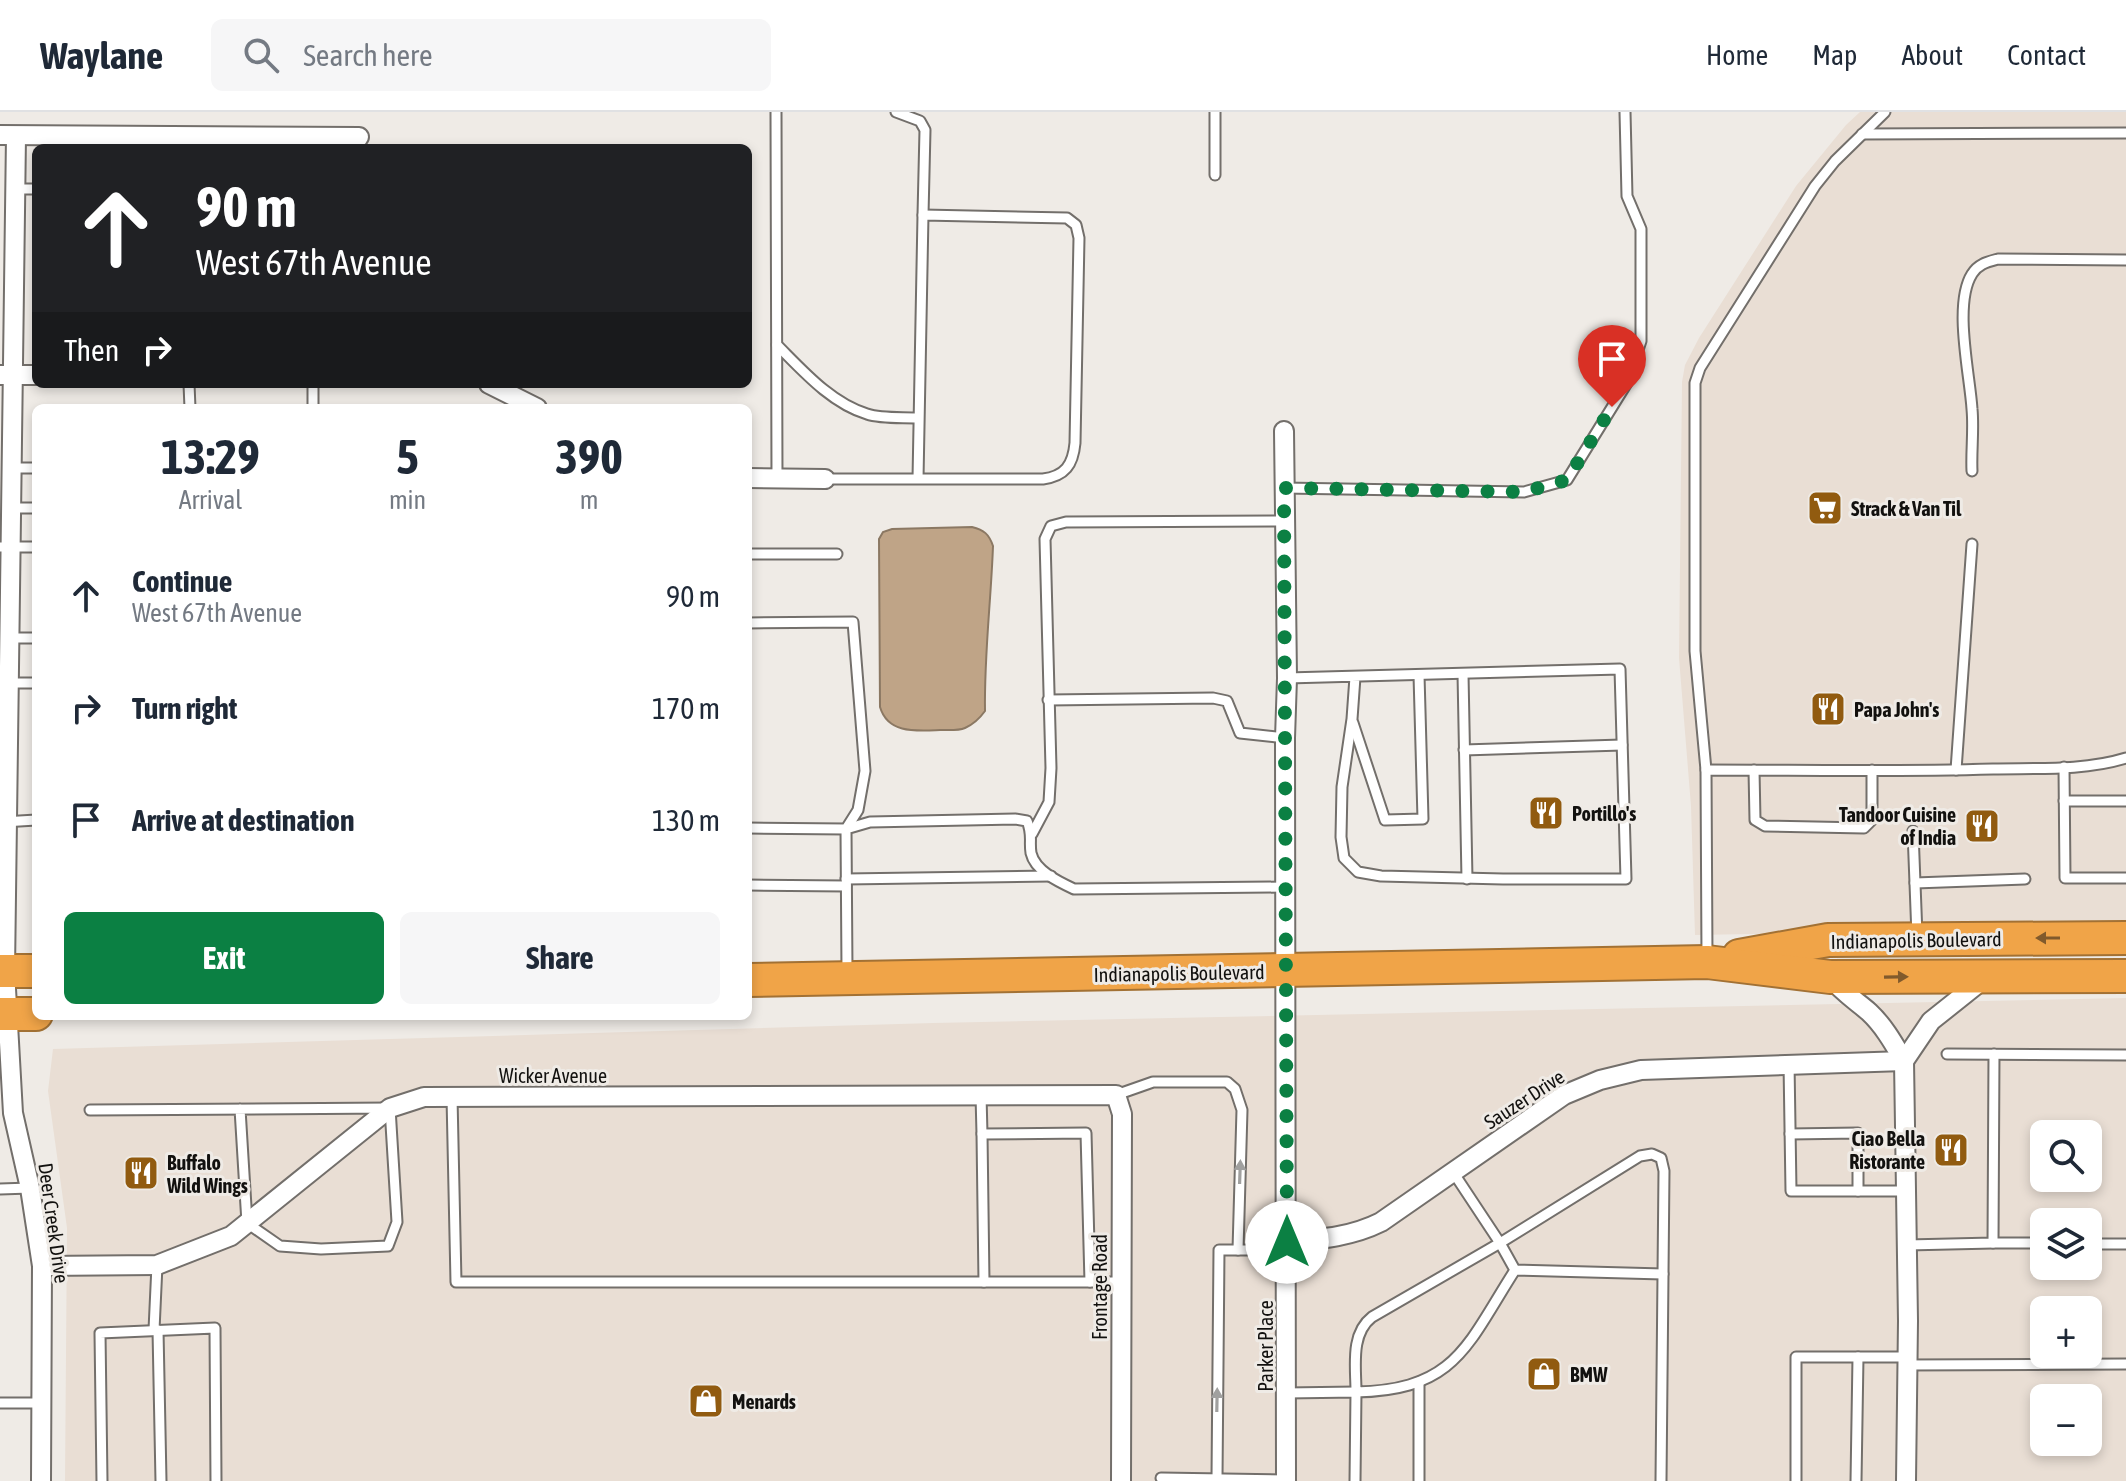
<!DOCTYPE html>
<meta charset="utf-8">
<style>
:root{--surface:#fff;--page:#f6f6f7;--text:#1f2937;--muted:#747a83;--line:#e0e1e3;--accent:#0b8043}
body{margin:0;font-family:"Asap Condensed",sans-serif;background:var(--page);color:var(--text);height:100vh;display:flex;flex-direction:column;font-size:30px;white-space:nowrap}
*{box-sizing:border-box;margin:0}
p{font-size:26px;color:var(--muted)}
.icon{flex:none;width:44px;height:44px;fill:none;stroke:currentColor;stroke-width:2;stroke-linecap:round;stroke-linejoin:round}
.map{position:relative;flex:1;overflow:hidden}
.sheet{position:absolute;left:32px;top:292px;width:720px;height:616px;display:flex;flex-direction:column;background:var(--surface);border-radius:12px;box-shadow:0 4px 12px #0003}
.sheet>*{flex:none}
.guide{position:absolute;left:32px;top:32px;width:720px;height:244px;border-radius:12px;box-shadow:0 4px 12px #0003;background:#202124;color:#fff;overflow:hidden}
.buttons{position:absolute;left:2030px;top:1008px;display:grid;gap:16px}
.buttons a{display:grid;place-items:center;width:72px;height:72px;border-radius:12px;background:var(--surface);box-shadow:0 4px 12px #0003;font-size:40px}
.pin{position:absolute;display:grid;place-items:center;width:68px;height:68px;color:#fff;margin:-82px -34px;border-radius:50% 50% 50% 0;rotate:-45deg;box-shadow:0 0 8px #0007}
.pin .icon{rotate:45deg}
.me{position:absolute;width:88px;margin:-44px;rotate:0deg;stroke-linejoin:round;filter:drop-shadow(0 0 6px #0008)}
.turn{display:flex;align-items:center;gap:28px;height:168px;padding:0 32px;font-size:36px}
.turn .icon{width:104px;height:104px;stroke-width:2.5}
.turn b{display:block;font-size:56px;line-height:68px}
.then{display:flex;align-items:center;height:76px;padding:0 32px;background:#0003;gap:16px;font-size:30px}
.eta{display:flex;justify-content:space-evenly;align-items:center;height:136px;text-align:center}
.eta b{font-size:48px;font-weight:700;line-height:56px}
.primary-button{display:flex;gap:16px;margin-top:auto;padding:16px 32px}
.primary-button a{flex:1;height:92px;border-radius:12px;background:var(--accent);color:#fff;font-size:32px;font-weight:700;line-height:92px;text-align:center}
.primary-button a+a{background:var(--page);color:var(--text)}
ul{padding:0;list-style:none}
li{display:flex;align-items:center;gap:24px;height:112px;padding:0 32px}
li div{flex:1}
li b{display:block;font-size:30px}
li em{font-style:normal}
header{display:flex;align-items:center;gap:48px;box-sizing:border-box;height:112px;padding:0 40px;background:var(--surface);border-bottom:2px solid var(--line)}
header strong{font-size:38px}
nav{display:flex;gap:44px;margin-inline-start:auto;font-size:28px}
.search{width:560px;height:72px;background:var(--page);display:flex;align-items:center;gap:20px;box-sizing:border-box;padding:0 28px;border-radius:12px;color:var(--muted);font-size:30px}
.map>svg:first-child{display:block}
.built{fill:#e9ded4;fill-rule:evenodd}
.water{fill:#bfa487;stroke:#8b7863;stroke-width:2}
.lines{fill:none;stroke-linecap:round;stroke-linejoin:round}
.lane-casing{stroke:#736f6b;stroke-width:13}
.street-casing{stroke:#736f6b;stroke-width:22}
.highway-casing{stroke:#a27134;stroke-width:36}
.lane{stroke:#fff;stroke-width:9}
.street{stroke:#fff;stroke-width:18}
.highway{stroke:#f0a448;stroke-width:32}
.oneway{fill:#815a2c}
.oneway2{fill:#a0a09f}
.route{stroke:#0b8043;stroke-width:14;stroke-dasharray:0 25.2}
.labels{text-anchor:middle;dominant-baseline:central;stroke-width:6;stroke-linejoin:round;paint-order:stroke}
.poi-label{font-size:20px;font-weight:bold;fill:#12110f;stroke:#efebe6;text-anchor:start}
.street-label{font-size:20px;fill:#12110f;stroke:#efebe6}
</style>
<header>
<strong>Waylane</strong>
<div class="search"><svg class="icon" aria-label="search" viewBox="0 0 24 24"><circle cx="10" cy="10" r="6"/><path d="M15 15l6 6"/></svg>Search here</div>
<nav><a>Home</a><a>Map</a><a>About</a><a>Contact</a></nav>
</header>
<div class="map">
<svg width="2126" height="1369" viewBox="0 0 2126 1369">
<rect width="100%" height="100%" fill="#efebe6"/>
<!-- built -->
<g class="built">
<path d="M1860,0H2126V816L1695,823L1691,694L1679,546L1682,270L1685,253L1699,226L1796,74L1846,13Z"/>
<path d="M2126,886V1369H65L67,1116L48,979L53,937L933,911ZM2044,1022H2088V1066H2044ZM2044,1110H2088V1154H2044ZM2044,1198H2088V1242H2044ZM2044,1286H2088V1330H2044Z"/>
</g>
<!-- water -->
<path class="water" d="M972,415C984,418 989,422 993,434C991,489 984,544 985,599C980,606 974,612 965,616C958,619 948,618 940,618C916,619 888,622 880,595L879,427L883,420L892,417Z"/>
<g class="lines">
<defs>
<g id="lane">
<path d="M776,0L777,367"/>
<path d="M896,0L920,9L925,18L923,103"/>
<path d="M1862,22L2126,21"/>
<path d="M1215,63V0"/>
<path d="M16,77H36"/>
<path d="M777,233C803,259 831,291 867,302C882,307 902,305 918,306"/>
<path d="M189,272L190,296"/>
<path d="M313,272V296"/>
<path d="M12,356H36"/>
<path d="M1972,359C1971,339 1974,318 1972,297C1970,263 1953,192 1972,162C1978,152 1987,150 1998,147L2126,148"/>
<path d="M825,367C898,367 970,367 1043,367C1065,364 1073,353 1075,331L1079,126L1076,113L1067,106L923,103L918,367"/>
<path d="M1284,376L1524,380L1567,368L1627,271L1641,229V117L1627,84L1625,0"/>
<path d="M12,396H36"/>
<path d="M0,435H36"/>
<path d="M748,442H837"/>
<path d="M748,511L853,510L865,659L858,698L846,717L748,716"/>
<path d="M10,526H36"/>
<path d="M1463,562L1467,767"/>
<path d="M1287,566L1620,557L1626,767H1503L1381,764L1358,760L1344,746L1341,725L1342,675L1352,607L1355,565"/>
<path d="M9,571H36"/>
<path d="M1048,588L1213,586L1227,589L1240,621L1285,626"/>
<path d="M1353,611L1385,708L1423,707L1419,563"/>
<path d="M1464,638L1622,633"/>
<path d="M2064,655L2065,766H2126"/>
<path d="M1706,658L1695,539V271L1700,256L1815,74L1835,49L1885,0"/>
<path d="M1754,658L1755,708L1765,714L1864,716L1872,708V658"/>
<path d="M1956,658L1972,432"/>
<path d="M2064,689H2126"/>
<path d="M3,710L36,708"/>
<path d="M1913,719L1917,824"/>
<path d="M1032,722L1049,690L1051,656L1045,427L1051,414L1066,410L1285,409"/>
<path d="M846,767L1051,764"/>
<path d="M1915,771L2025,767"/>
<path d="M748,773L846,774"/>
<path d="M1707,846L1706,658C1802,658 1897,660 1993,657C2037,656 2084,659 2126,646"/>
<path d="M847,859L846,717L870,710L1015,707L1027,709C1033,723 1029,729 1031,741C1035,759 1059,770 1074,777L1285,775"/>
<path d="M1947,942L2126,943"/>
<path d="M1789,951L1791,1079H1906"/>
<path d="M981,983L982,1022L1086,1021L1090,1170"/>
<path d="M1116,983L1153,970H1227L1235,977L1242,998L1238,1138"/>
<path d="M452,985L456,1170H1121"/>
<path d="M90,998L390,996L397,1110L388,1134L321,1137L280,1134L247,1111L240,997"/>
<path d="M982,1022L984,1170"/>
<path d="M1790,1022L1858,1021V1079"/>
<path d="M1453,1060L1500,1131L1640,1044L1652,1042L1661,1046L1664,1059L1661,1369"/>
<path d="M0,1077L30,1076"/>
<path d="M1993,1131H2044"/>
<path d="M2088,1132H2126"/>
<path d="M1907,1133L1993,1131L1994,942"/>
<path d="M1515,1158L1500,1131L1372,1205C1350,1222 1356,1255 1356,1280C1456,1278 1467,1233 1515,1158L1663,1162"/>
<path d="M154,1218L157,1153"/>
<path d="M158,1218L161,1369"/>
<path d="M1907,1253L2126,1252"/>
<path d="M1419,1270V1369"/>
<path d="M1286,1281L1356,1280L1355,1369"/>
<path d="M0,1291H43"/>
<path d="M1161,1366L1286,1368"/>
<path d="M1217,1366L1219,1138H1287"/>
<path d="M102,1369L100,1221L215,1216L216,1369"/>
<path d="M1796,1369V1245H1907"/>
<path d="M1856,1369L1858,1245"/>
</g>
<g id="street">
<path d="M0,23L359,25"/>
<path d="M16,24L5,859L13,1001L30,1076L42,1154L41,1369"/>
<path d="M0,263H36"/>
<path d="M489,272L537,296"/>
<path d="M1284,319L1287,566L1285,626L1286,1369"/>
<path d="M748,366L825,367"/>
<path d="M1830,865C1842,880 1855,888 1869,900C1884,914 1894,932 1904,949L1908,1209L1906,1369"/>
<path d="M1904,949L1931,909L1985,866"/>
<path d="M1287,1130C1321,1127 1351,1125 1381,1110L1564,983L1600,968L1641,958L1904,949"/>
<path d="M42,1154L157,1153L231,1124L390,996L424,985L1116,983L1122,1002L1121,1369"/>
</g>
<g id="highway">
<path d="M1739,844L1828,828L2126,826"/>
<path d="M0,859H36"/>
<path d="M748,868L1707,850L1830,865L2126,864"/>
<path d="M0,902H36"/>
</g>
</defs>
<!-- lane casing -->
<use href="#lane" class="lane-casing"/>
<!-- street casing -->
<use href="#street" class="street-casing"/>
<!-- highway casing -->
<use href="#highway" class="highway-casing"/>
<!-- lane -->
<use href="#lane" class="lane"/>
<!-- street -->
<use href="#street" class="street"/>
<!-- highway -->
<use href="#highway" class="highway"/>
</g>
<!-- one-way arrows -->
<defs><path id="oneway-solid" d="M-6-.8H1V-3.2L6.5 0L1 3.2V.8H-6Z" transform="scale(2)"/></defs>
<g class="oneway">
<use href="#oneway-solid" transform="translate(2048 826) rotate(180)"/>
<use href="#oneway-solid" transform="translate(1896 865) rotate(-1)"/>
</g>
<g class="oneway2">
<use href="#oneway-solid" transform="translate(1240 1060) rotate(-88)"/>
<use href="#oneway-solid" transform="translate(1217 1288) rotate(-89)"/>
</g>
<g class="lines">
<!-- route -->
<path class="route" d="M1287,1130L1284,376L1524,380L1567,368L1612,295"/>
</g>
<!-- icons -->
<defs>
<symbol id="supermarket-square" viewBox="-11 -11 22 22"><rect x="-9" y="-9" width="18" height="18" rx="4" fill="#915b10" stroke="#efebe6"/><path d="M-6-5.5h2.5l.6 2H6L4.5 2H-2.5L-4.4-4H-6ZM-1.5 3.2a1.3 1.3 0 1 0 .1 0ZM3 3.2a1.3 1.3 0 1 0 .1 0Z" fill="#fff"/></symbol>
<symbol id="restaurant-square" viewBox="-11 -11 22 22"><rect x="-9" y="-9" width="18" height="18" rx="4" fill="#915b10" stroke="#efebe6"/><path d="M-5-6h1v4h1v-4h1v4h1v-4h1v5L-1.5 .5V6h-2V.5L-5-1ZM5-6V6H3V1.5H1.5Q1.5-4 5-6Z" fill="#fff"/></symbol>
<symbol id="shop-square" viewBox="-11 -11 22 22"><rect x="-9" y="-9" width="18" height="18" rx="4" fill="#915b10" stroke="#efebe6"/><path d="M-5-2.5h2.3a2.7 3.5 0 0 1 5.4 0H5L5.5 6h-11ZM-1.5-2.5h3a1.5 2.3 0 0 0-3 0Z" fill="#fff"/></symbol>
</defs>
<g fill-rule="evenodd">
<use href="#supermarket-square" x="1805" y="376" width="40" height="40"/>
<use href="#restaurant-square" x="1808" y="577" width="40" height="40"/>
<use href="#restaurant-square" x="1526" y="681" width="40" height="40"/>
<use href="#restaurant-square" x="1962" y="694" width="40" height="40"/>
<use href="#restaurant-square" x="1931" y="1018" width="40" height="40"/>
<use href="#restaurant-square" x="121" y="1041" width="40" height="40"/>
<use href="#shop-square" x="1524" y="1242" width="40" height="40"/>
<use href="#shop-square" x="686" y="1269" width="40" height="40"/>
</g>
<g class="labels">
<!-- poi labels -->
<g class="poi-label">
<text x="1851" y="396">Strack &amp; Van Til</text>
<text x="1854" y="597">Papa John's</text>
<text x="1572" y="701">Portillo's</text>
<text x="1956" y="702" text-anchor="end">Tandoor Cuisine<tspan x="1956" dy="23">of India</tspan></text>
<text x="1925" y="1026" text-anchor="end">Ciao Bella<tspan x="1925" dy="23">Ristorante</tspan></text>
<text x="167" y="1050">Buffalo<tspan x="167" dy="23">Wild Wings</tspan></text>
<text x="1570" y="1262">BMW</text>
<text x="732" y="1289">Menards</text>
</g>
<!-- street labels -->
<g class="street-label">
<text transform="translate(1916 828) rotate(-1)">Indianapolis Boulevard</text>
<text transform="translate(1179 861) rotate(-1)">Indianapolis Boulevard</text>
<text x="553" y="963">Wicker Avenue</text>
<text transform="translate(1524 987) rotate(-33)">Sauzer Drive</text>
<text transform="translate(54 1111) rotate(82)">Deer Creek Drive</text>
<text transform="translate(1099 1175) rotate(-90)">Frontage Road</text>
<text transform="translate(1265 1234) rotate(-90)">Parker Place</text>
</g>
</g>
</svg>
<div class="buttons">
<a><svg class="icon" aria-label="search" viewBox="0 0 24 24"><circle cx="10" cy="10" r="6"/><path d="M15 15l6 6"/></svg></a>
<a><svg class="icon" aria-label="layers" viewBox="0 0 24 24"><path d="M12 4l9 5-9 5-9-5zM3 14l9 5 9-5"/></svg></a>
<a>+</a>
<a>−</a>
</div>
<div class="pin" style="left:1612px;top:295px;background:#d93025"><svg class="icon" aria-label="arrive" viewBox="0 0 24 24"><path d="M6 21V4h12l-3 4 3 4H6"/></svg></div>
<svg class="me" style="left:1287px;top:1130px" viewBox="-20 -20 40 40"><circle r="19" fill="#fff"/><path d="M0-13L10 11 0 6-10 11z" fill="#0b8043"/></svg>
<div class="guide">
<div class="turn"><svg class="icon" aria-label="ahead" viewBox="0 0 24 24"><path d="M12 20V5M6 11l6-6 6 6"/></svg><div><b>90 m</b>West 67th Avenue</div></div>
<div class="then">Then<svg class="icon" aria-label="right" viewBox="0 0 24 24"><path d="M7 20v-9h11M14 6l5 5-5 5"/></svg></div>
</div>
<section class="sheet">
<div class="eta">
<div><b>13:29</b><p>Arrival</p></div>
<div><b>5</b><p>min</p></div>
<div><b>390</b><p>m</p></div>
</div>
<ul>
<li><svg class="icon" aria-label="ahead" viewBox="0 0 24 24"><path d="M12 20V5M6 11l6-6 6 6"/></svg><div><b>Continue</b><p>West 67th Avenue</p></div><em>90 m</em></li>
<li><svg class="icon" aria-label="right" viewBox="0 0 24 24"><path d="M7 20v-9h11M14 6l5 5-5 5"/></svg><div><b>Turn right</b></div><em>170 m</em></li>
<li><svg class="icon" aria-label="arrive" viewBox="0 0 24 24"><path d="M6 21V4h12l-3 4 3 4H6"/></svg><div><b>Arrive at destination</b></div><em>130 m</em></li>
</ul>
<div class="primary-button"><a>Exit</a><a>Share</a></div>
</section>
</div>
